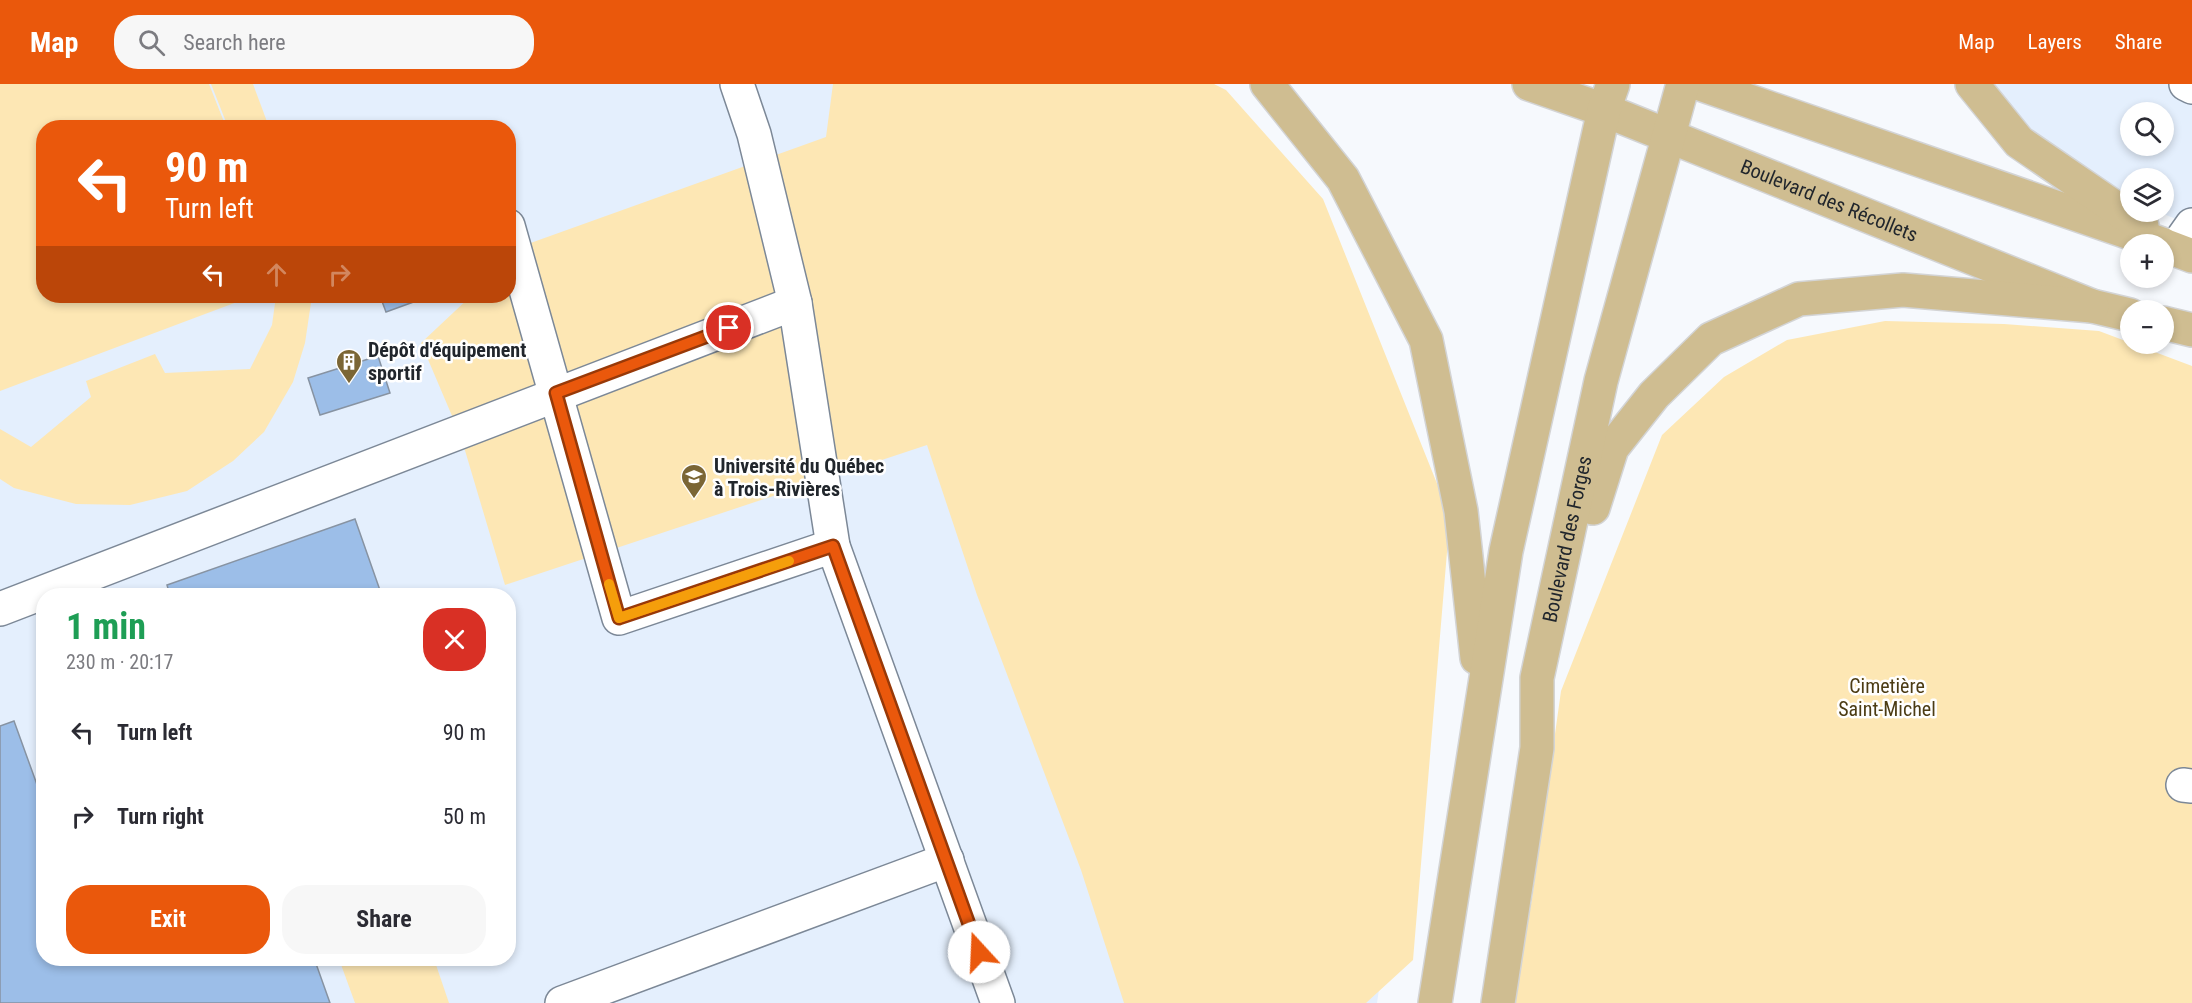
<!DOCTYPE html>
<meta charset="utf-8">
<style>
:root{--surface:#fff;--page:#f7f7f7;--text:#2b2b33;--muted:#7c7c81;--accent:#ea580c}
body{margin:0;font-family:"Roboto Condensed",sans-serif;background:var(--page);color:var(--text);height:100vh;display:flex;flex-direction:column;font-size:22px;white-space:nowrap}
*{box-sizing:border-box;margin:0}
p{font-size:20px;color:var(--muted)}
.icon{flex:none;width:33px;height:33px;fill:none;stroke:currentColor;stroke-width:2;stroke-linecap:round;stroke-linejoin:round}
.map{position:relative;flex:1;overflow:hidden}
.drawer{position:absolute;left:36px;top:504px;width:480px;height:378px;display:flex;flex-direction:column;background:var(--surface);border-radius:24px;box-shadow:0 3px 9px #0003}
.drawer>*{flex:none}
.banner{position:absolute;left:36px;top:36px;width:480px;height:183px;border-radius:24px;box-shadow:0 3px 9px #0003;background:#ea580c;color:#fff;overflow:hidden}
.tools{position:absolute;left:2120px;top:18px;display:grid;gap:12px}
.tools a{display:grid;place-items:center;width:54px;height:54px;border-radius:50%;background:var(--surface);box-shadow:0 3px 9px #0003;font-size:30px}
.pin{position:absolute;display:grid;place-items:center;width:51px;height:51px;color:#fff;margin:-26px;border:3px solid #fff;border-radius:50%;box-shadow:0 2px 6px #0007}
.me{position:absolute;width:66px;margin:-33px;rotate:340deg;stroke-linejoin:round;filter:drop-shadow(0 0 4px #0008)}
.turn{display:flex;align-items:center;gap:21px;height:126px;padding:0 30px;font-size:27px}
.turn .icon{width:78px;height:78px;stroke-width:2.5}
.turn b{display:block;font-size:42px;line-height:51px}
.lanes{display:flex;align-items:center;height:57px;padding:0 30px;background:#0003;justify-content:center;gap:30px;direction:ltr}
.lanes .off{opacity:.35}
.round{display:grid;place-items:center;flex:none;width:63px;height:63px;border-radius:24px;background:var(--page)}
.overview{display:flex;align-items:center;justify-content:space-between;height:102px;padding:0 30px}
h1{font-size:36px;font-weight:700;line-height:45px;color:#1e9e55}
.cta{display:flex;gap:12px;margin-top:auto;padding:12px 30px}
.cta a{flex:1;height:69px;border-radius:24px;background:var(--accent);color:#fff;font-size:24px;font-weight:700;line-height:69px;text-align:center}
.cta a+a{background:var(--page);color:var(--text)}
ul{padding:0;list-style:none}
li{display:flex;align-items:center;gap:18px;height:84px;padding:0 30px}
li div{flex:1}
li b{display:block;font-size:22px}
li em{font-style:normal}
header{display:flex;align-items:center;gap:36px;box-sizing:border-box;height:84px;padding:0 30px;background:var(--accent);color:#fff}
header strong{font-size:28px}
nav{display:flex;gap:33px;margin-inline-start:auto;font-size:21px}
.search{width:420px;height:54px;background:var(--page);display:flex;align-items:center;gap:15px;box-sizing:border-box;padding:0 21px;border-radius:24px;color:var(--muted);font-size:22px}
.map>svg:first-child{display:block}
.built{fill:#e4effd;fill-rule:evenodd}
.green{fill:#fde7b4}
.building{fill:#9cbee8;stroke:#8793a2;stroke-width:1.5}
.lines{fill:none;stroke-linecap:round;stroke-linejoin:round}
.minor-casing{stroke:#7c8897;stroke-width:36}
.major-casing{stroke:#d3d4d5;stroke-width:36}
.minor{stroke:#fff;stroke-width:33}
.major{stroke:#cfbd91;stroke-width:33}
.route-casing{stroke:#983908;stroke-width:15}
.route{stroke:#ea580c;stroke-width:10}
.slow{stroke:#f59e0b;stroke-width:10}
.labels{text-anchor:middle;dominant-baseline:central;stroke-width:5;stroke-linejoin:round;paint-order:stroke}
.street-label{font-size:20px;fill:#21262c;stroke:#fff}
.poi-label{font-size:20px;font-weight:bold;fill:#21262c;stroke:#fff;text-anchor:start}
.park-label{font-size:20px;fill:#4c3c14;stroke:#fff}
</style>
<header>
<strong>Map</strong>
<div class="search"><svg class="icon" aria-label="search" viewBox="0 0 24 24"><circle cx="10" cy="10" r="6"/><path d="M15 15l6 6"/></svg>Search here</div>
<nav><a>Map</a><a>Layers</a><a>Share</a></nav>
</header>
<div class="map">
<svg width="2192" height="919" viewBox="0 0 2192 919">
<rect width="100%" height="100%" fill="#f6f9fd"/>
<!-- built -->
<g class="built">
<path d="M0,0H1156L1405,728L1377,919H0ZM44,44H508V212H44ZM44,512H508V874H44Z"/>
<path d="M1993,0H2192V141L2158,128H2163V94H2130V111L2021,47ZM2130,28H2163V62H2130Z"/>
</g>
<!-- green -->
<g class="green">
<path d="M0,0H209L226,43L44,44V212H253L0,307Z"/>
<path d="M211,0H253L269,43H228Z"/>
<path d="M833,0H1214L1226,6L1323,115L1450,432L1413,876L1366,919H1124L1081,786L977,511L927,361L505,501L461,353L421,259L471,212H508L509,176L525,161L826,53Z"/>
<path d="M276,212H312L305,259L293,298L264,348L233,377L187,407L130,421L76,420L14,404L0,395V345L31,363L91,313L86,297L155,270L165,289L250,285L272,241Z"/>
<path d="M1885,237L2004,240L2099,247L2192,282V919H1512L1532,815L1561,607L1662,351L1724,293L1787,256Z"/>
<path d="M339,875H434L449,919H355Z"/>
</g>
<!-- building -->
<g class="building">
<path d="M380,212H430L386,228Z"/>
<path d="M378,272L390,309L320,331L308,294Z"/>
<path d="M355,435L382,512H170L167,501Z"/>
<path d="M14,637L44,720V874H314L330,919H0V642Z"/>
</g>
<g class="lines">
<defs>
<g id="minor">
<path d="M737,0L754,50L795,219L833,462L998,919"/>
<path d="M2186,0L2192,3"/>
<path d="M508,142L619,534L833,462"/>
<path d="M2175,165L2192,141"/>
<path d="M0,525L795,219"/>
<path d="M2183,701L2192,702"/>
<path d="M562,919L947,776"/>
</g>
<g id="major">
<path d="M1267,0L1343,95L1426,256L1461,427L1477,574"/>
<path id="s1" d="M1529,0L1604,26L2092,222L2130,231"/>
<path d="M1700,0L2162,160"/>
<path d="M1972,0L2019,58L2142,142"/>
<path d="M2163,161L2192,172"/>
<path d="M2163,239L2192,246"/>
<path d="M1593,424L1612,364L1654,311L1711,255L1799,215L1903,206L2092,222"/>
<path d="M1435,919L1506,467L1604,26L1613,0"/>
<path id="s2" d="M1498,919L1537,664V594L1601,297L1683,0"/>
</g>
</defs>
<!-- minor casing -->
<use href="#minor" class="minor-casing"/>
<!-- major casing -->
<use href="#major" class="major-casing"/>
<!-- minor -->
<use href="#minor" class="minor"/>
<!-- major -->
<use href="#major" class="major"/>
</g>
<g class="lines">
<defs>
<path id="route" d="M729,244L556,309L619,534L833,462L979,868"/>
</defs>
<!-- route casing -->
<use href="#route" class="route-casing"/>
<!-- route -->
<use href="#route" class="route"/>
<!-- slow -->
<path class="slow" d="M609,500L619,534L789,477"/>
</g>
<!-- icons -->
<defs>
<symbol id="building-pin" viewBox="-11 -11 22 30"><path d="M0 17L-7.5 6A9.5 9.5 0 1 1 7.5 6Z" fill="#7b6635" stroke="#fff"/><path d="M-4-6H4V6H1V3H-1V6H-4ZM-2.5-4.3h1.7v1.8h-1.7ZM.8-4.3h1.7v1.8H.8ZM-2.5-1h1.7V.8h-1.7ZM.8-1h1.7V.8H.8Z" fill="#fff"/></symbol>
<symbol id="university-pin" viewBox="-11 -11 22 30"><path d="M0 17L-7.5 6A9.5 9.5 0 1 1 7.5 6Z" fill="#7b6635" stroke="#fff"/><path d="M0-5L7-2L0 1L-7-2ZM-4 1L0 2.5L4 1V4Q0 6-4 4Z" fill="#fff"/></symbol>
</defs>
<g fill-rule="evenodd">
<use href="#building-pin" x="334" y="263" width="30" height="40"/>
<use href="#university-pin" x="679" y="378" width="30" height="40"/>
</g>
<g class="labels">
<!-- street labels -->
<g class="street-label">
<text stroke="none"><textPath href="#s1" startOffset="322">Boulevard des Récollets</textPath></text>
<text stroke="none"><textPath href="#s2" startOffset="470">Boulevard des Forges</textPath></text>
</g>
<!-- poi labels -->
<g class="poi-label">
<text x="368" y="266">Dépôt d'équipement<tspan x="368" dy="23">sportif</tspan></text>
<text x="714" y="382">Université du Québec<tspan x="714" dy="23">à Trois-Rivières</tspan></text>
</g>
<!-- park labels -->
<g class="park-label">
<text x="1887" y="602">Cimetière<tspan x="1887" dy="23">Saint-Michel</tspan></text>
</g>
</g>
</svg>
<div class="tools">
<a><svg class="icon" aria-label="search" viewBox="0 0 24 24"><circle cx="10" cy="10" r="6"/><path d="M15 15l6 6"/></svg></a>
<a><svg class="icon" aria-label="layers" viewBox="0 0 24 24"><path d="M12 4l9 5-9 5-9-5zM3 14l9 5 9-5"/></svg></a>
<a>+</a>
<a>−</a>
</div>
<div class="pin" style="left:729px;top:244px;background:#d93025"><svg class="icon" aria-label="arrive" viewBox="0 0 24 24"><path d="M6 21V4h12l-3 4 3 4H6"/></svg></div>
<svg class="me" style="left:979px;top:868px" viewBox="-20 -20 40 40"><circle r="19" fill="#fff"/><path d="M0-13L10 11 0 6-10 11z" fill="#ea580c"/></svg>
<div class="banner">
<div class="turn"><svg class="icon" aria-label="left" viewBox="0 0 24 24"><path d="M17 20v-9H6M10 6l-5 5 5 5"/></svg><div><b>90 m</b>Turn left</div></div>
<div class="lanes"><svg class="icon" aria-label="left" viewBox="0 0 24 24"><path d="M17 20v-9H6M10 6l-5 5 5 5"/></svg><svg class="icon off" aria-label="ahead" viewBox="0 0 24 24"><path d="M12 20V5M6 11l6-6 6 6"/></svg><svg class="icon off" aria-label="right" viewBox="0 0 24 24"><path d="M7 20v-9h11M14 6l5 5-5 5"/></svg></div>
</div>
<section class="drawer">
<div class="overview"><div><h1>1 min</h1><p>230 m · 20:17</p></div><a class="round" style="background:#d93025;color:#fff"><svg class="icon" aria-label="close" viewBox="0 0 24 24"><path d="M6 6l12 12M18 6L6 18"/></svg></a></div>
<ul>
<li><svg class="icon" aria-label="left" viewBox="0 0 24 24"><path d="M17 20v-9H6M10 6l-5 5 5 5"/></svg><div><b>Turn left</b></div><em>90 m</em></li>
<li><svg class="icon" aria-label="right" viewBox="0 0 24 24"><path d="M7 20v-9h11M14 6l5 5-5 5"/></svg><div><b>Turn right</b></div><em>50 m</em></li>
</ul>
<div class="cta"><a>Exit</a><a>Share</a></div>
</section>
</div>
